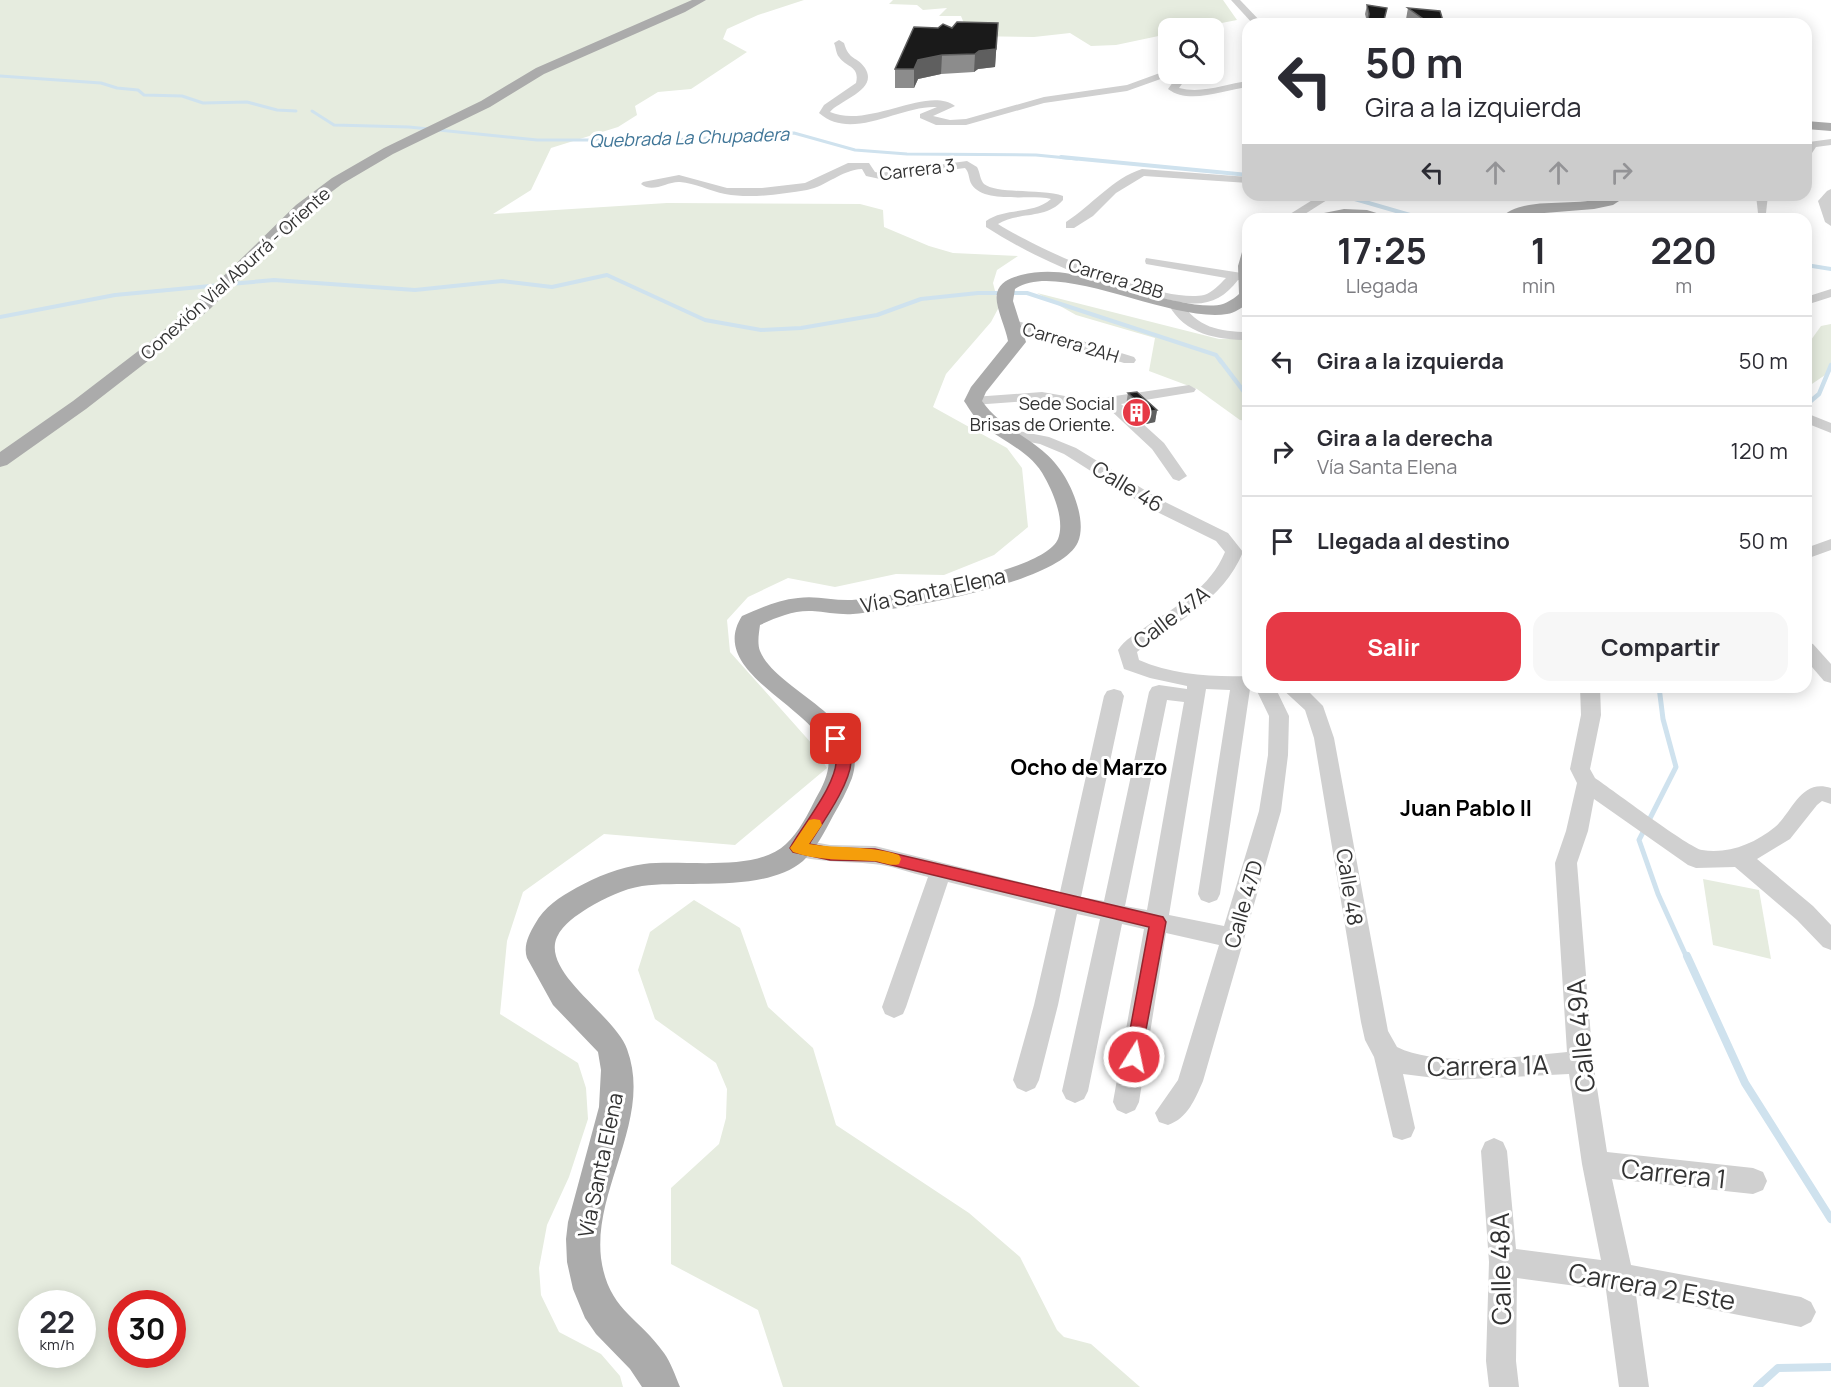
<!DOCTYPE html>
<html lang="es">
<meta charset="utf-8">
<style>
:root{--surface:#fff;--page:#f7f7f7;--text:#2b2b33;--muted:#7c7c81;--line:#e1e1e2;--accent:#e63946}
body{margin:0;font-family:Manrope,sans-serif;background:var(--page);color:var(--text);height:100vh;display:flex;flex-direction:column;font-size:22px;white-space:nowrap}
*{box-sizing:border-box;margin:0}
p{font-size:20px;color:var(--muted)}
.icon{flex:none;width:33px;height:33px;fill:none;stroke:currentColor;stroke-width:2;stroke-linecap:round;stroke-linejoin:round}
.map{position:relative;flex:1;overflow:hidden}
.drawer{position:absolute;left:1242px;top:213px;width:570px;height:480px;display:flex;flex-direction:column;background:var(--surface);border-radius:18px;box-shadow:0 3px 15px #0003}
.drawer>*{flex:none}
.guide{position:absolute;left:1242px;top:18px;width:570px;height:183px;border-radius:18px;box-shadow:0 3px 15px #0003;background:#fff;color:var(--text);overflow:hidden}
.controls{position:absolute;left:1158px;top:18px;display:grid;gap:12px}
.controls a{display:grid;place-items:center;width:66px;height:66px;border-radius:12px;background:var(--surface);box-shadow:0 3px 15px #0003;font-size:30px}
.speed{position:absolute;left:18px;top:1290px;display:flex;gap:12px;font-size:30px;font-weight:700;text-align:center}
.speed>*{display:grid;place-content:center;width:78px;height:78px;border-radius:50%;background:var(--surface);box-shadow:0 3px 15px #0003;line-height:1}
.speed small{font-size:15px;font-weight:400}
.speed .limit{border:9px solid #d22;background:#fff;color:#111}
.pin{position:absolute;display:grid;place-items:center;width:51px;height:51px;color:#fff;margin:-26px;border-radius:12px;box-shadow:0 3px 9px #0006}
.me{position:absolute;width:66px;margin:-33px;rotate:10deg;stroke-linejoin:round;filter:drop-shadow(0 0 4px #0008)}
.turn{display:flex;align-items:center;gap:21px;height:126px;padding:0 24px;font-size:27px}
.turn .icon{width:78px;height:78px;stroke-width:2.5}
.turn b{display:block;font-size:42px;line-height:51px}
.lanes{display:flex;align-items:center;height:57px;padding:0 24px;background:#0003;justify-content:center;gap:30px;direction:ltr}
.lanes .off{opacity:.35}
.eta{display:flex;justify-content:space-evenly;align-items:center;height:102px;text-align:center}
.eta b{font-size:36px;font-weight:700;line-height:42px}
.button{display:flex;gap:12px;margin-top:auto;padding:12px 24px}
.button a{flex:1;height:69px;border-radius:18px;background:var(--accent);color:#fff;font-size:24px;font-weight:700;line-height:69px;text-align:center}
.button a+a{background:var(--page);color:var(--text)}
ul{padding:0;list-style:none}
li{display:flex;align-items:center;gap:18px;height:90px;padding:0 24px;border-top:2px solid var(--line)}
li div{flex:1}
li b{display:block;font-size:22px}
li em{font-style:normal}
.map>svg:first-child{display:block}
.green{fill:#e6ecdf;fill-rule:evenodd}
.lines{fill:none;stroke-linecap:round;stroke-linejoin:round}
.stream-far4{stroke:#cfe2ee;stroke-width:3}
.stream-far3{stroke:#cfe2ee;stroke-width:4}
.stream-far2{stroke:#cfe2ee;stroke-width:4.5}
.stream-far1{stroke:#cfe2ee;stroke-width:5}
.stream{stroke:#cfe2ee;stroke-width:8}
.minor{fill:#d0d0d0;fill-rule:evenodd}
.major{fill:#ababab;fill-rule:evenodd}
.wall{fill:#8c8c8c}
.shaded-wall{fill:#5f5f5f}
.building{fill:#1a1a1a;stroke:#5f5f5f;stroke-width:1.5}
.route{fill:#e63946;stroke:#96252e;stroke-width:1.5}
.slow{fill:#f59e0b}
.labels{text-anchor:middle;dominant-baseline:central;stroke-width:6;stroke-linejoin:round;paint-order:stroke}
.far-water-label{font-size:18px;font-style:italic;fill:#3f7597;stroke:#fff}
.far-street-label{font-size:18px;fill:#333;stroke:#fff}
.far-poi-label{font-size:18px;fill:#333;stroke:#fff;text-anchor:end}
.street-label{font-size:21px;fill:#333;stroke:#fff}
.neighbourhood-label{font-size:22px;font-weight:bold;fill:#000;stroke:#fff}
.near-street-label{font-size:26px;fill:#333;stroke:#fff}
</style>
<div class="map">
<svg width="1831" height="1387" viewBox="0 0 1831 1387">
<rect width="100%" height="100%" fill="#fff"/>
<!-- green -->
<g class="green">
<path d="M0,0H804L758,15L727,29L723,39L747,52L691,89L658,92L635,106L637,115L618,127L551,148L531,190L493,214L667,203L860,204L883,210L884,227L929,246L953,253L1018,256L997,270L993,283L999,307L991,322L946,374L933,407L1007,448L1022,468L1028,527L994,555L944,575L896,574L835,587L788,578L748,597L727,620L730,652L813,745L827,768L735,845L604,834L523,892L507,941L500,1014L578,1063L586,1088L588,1119L569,1177L547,1225L539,1268L541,1295L559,1332L601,1354L620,1376L623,1387H0ZM32,1304H82V1354H32ZM122,1304H172V1354H122Z"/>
<path d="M893,0H1223L1237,20L1196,28H1168V34L1116,45L1091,46L1070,33L1034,37L969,36L961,16H939L947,8L923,10L917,5L889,4Z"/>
<path d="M1037,293L1219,339L1240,338L1248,343V421L1240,420L1197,389L1149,371L1155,338L1076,315Z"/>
<path d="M1831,324V371L1806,388V347L1821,326Z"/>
<path d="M1703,879L1759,890L1771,959L1713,945Z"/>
<path d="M694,900L740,928L768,1007L813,1048L836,1125L969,1213L1020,1257L1057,1330L1064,1337L1091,1344L1140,1387H783L758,1310L671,1264V1188L719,1144L726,1118L727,1089L716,1063L655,1019L638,970L650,932Z"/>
</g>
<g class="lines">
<!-- stream-far4 -->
<g class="stream-far4">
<path d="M0,76L101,83L117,88L138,90L144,95L182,96L203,103L247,102L277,110L296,111"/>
<path d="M312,111L334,125L409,127L537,140H671L794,133L855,150L907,154L1036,155L1077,159"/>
</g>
<!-- stream-far3 -->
<g class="stream-far3">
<path d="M1061,157L1248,175"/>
<path d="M1341,195L1410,215L1475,219"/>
<path d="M1806,265L1831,269"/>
<path d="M230,284L274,280L415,290L502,281L552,287L607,275L705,320L761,330L801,328L877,315L921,299L978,293H1027L1216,355L1221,362"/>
<path d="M0,317L115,295L221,285"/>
</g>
<!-- stream-far2 -->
<g class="stream-far2">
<path d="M1220,360L1248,397"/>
<path d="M1806,405L1819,394L1831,365"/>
</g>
<!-- stream-far1 -->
<path class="stream-far1" d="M1659,687L1663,719L1676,767L1639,840L1658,894L1687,958"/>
<!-- stream -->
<g class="stream">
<path d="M1687,956L1745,1083L1831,1219"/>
<path d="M1757,1387L1778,1368L1831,1367"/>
</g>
<!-- minor -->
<g class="minor">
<path d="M1231,0H1240L1263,24H1253Z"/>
<path d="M839,40L844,43C849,61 857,56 865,68C879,90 840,100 830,112C869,129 927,85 955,106L933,116L950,120L966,119L1044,97L1127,85L1168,70V74L1185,75L1187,77L1179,88C1202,94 1226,84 1248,81V87C1224,90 1189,105 1168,89L1176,78L1169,76L1127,91L1044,103L966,125H936L920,118V114L937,107C900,105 852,142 819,113L824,105L856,83C860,66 847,68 839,57C836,54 836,47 834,43Z"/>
<path d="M1831,139V145L1816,147L1810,156L1806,157V146L1809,142Z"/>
<path d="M967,161L977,167C980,172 980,180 984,184C996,194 1043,189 1063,196V200C1046,220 1019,211 998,224C1037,249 1159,304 1204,295C1212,293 1220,284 1226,278L1146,264L1145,261L1146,258L1248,274V280H1238C1223,300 1205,307 1181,302C1197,327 1219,332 1248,332V340C1218,340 1184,334 1169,305L1175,301C1109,290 1042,263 986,227V221C1005,207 1033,215 1051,199C1031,194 985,204 972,185C968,179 970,173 965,168L880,179L866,176L862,169C841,170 827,186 807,190C781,194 751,199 725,194C710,191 695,183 680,182C667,181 653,194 641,184L643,182L679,175L727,188H762L805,183L848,163H869L875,172L880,173Z"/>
<path d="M1142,169L1248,177V183L1144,176L1116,193L1093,216L1074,228H1066V222C1091,206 1113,178 1142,169Z"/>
<path d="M1831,189V226L1825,222L1818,201L1827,191Z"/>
<path d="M1310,195H1323L1327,200L1297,219H1282L1314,199Z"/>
<path d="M1756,195H1768L1766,213H1758Z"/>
<path d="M1831,289V297L1806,305V297Z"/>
<path d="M1014,320L1134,357L1136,360L1134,363H1124L1009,327L1007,324Z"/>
<path d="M1189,385L1196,389L1194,392L1121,404L1164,443L1187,476L1179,481L1173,479L1152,449L1106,406L1088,408L1042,400L973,405L966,401L973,397L1042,392L1088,400Z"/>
<path d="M1806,413L1831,423V433L1806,423Z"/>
<path d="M1013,430L1049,437L1076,448L1161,500L1228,533L1243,552C1223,601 1176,621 1137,652L1139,660C1173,675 1212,677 1248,676V687H1255L1250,689L1220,894L1217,900L1209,903L1201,900L1198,894L1230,690L1206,689L1169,915L1224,926L1259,811L1268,755L1269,716L1255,687H1275L1289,716L1288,755L1281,811L1203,1081C1195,1099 1188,1118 1168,1125L1159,1122L1155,1113L1178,1080L1219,945L1166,933L1139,1102L1135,1110L1126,1114L1117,1110L1113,1102L1144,929L1122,924L1088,1091L1084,1099L1075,1103L1066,1099L1062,1091L1100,919L1077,914L1058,1005L1039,1080L1035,1088L1026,1092L1017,1088L1013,1080L1034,1005L1056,909L948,882L906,1007L903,1014L894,1018L885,1014L882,1007L928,877C910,873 891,865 873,864C845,861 818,863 790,854L787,848L790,842L798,839L830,845L875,846L1060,892L1104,696L1107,691L1114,689L1121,691L1124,696L1081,897L1104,901L1149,692L1152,687L1159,685L1187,689V686L1150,678L1124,669L1118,650C1124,640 1137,633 1147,626C1178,605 1210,588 1225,552L1216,541L1149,508L1064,454L1040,444L1008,438L1005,435ZM1167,700L1184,702L1147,910L1125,906Z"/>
<path d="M1831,539V550L1806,559V548Z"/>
<path d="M1806,642L1813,644L1831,664V683L1824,681L1806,660Z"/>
<path d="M1280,687H1304L1323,706L1334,738L1388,1031L1397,1047C1439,1068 1520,1056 1567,1052L1555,863L1566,831L1577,783L1570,769L1581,715L1580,687H1600L1601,715L1590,769L1595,778C1611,789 1691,849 1702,850C1729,854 1754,844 1775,827C1793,811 1801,778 1831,788V804L1822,801L1817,805L1790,839L1757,859L1813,906L1831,925V950L1823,947L1797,920L1735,867L1696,868L1688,865L1594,799L1588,831L1577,863L1593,1062L1607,1152L1753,1168L1763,1172L1767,1181L1763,1190L1753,1194L1612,1179L1631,1265L1801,1297L1811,1302L1816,1312L1811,1322L1801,1327L1636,1295L1649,1387H1619L1606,1290L1517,1278L1516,1361L1519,1387H1489L1486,1361L1489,1262L1481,1151L1485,1142L1494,1138L1503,1142L1507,1151L1516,1249L1601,1260L1582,1164L1569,1074L1451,1080L1403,1074L1415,1128L1411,1137L1402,1140L1393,1137L1374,1057L1365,1040L1361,1022L1314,738L1305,710Z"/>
</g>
<!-- major -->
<g class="major">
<path d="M692,0H706L685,12L544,74L490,107L393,154L342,184L306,211L211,308L162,350L86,409L7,465L0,467V452L73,401L150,342L199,300L296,205L332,178L384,148L481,101L536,68Z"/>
<path d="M1806,121L1831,123V131L1806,129Z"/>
<path d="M1610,195H1628L1613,205L1594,209L1532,214L1518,219H1500C1522,193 1580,210 1610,195Z"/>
<path d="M1344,209L1367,210L1386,216L1388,219H1315L1324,213Z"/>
<path d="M1248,250V304C1242,307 1235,313 1227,314C1171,323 1057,259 1015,289L1013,301L1026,342L986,392L982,401C1004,433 1043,439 1065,477C1075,494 1086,523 1078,542C1060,584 898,610 853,614C840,615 826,612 812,611C794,610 777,617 760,625C759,633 757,643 760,651C777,692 872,718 852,778C847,791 840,804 833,816C825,831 816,849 803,861C765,893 688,880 642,886C623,889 605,898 588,908C577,915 563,924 557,937C541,973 615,1015 627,1049C653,1119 593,1188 601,1258C608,1310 638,1316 664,1353C671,1363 675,1375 680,1387H642L630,1369L596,1334L585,1318L573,1289L567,1262L566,1239L568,1222L599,1107L601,1070L598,1052L553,1005L527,958C523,946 529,934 535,924C544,907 560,897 576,888C596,877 620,867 644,864C683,859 756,873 786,844C799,832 808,814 816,798C823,786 831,770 828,755C819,707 705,674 742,616C760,608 778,600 798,598C816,595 834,601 852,600C889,597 1044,573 1058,539C1065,521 1054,494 1045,478C1032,452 1005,443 984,426C975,419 970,410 964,401L971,387L1008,341C1006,328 994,305 997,293C1000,281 1011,278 1021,275C1038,271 1054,271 1071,274C1106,280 1193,313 1223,304C1228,302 1235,298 1239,294L1238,266L1242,252Z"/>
</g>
</g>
<!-- wall -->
<g class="wall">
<path d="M1367,5L1387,8L1367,22L1365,14Z"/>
<path d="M1408,8L1444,24H1412L1406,19Z"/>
<path d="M998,23L995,67L978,69L974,72L941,74L918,79L914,88H895V69L952,28Z"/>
<path d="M1396,195H1421L1414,200Z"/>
<path d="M1450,195H1474L1472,200H1453Z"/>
<path d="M1128,393L1157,410L1155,422L1146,424L1126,405Z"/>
</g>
<!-- shaded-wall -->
<g class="shaded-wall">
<path d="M998,23L995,67L978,69L974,72L975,54Z"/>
<path d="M942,55L941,74L918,79L914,88V69L918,60Z"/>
<path d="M1415,195H1421L1414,200Z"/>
<path d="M1157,410L1155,422L1146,424L1148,412Z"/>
</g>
<!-- building -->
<g class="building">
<path d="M1367,5L1387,8L1383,24H1367L1369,14Z"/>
<path d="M1408,8L1440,11L1444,24H1426V21Z"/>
<path d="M957,22L998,23L996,49L979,51L975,54L942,55L918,60L914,69H895L914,27L938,28L943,24L952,28Z"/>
<path d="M1137,392L1157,410L1148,412L1128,393Z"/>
</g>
<!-- route -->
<path class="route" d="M836,734L841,735C844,741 850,751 851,758C853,781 821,825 809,844L830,848L875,849L1163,917L1166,922L1140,1062L1134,1065L1128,1062L1125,1057L1149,927L875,861L830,860L793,852L790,848C802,826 840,781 836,756C835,751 831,744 828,739Z"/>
<!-- slow -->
<path class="slow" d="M814,819L820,820L822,825L809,844C839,849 870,845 899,855L901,859L899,864C890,867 881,861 872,861C845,859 818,861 793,852L790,848L793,844L809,820Z"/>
<!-- icons -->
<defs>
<symbol id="building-disc" viewBox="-11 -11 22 22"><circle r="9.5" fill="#e63946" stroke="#fff"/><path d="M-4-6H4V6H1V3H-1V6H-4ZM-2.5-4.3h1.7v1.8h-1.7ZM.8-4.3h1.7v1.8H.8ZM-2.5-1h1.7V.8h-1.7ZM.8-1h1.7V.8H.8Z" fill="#fff"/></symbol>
</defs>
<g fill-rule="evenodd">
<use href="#building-disc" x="1120" y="396" width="33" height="33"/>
</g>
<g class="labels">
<!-- far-water labels -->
<g class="far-water-label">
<text transform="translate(689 137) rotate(-2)">Quebrada La Chupadera</text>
</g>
<!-- far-street labels -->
<g class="far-street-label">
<text transform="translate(917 169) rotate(-7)">Carrera 3</text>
<text transform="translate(235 273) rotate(-42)">Conexión Vial Aburrá - Oriente</text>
<text transform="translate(1116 278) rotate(17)">Carrera 2BB</text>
<text transform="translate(1071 342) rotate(17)">Carrera 2AH</text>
</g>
<!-- far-poi labels -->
<g class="far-poi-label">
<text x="1115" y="403">Sede Social<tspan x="1115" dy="21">Brisas de Oriente.</tspan></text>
</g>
<!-- street labels -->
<g class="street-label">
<text transform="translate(1128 486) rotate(31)">Calle 46</text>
<text transform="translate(933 590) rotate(-12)">Vía Santa Elena</text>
<text transform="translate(1171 617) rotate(-37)">Calle 47A</text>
<text transform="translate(1350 887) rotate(81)">Calle 48</text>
<text transform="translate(1243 904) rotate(-74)">Calle 47D</text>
<text transform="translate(600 1165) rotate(-78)">Vía Santa Elena</text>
</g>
<!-- neighbourhood labels -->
<g class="neighbourhood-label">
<text x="1089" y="767">Ocho de Marzo</text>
<text x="1466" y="808">Juan Pablo II</text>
</g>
<!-- near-street labels -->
<g class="near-street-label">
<text transform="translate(1580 1036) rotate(-95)">Calle 49A</text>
<text transform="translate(1488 1065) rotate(-1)">Carrera 1A</text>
<text transform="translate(1674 1173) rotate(6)">Carrera 1</text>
<text transform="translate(1500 1269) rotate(-91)">Calle 48A</text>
<text transform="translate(1652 1286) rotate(10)">Carrera 2 Este</text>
</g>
</g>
</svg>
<div class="controls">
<a><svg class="icon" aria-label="search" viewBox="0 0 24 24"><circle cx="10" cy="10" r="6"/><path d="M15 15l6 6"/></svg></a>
</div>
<div class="speed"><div>22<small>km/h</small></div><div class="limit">30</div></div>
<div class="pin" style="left:836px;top:739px;background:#d93025"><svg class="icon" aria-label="arrive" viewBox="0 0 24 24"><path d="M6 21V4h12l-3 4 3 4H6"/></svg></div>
<svg class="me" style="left:1134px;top:1057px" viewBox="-20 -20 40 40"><circle r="17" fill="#e63946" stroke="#fff" stroke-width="3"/><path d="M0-11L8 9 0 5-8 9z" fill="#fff"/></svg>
<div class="guide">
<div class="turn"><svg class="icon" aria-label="left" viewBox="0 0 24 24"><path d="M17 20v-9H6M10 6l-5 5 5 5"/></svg><div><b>50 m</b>Gira a la izquierda</div></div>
<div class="lanes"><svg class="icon" aria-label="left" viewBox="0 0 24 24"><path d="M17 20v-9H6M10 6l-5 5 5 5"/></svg><svg class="icon off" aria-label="ahead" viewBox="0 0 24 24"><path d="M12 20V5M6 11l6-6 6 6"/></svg><svg class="icon off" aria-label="ahead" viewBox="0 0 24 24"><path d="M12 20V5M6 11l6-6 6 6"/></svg><svg class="icon off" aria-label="right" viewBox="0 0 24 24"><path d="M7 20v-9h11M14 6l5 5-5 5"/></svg></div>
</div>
<section class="drawer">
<div class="eta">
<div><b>17:25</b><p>Llegada</p></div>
<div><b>1</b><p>min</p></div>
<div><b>220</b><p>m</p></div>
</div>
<ul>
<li><svg class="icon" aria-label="left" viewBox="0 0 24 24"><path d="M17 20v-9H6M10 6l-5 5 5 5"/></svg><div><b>Gira a la izquierda</b></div><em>50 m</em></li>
<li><svg class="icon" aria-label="right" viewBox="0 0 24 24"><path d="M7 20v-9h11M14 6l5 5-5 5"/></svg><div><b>Gira a la derecha</b><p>Vía Santa Elena</p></div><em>120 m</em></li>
<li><svg class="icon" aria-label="arrive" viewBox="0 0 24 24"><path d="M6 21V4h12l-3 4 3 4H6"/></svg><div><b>Llegada al destino</b></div><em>50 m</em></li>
</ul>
<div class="button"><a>Salir</a><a>Compartir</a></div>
</section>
</div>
